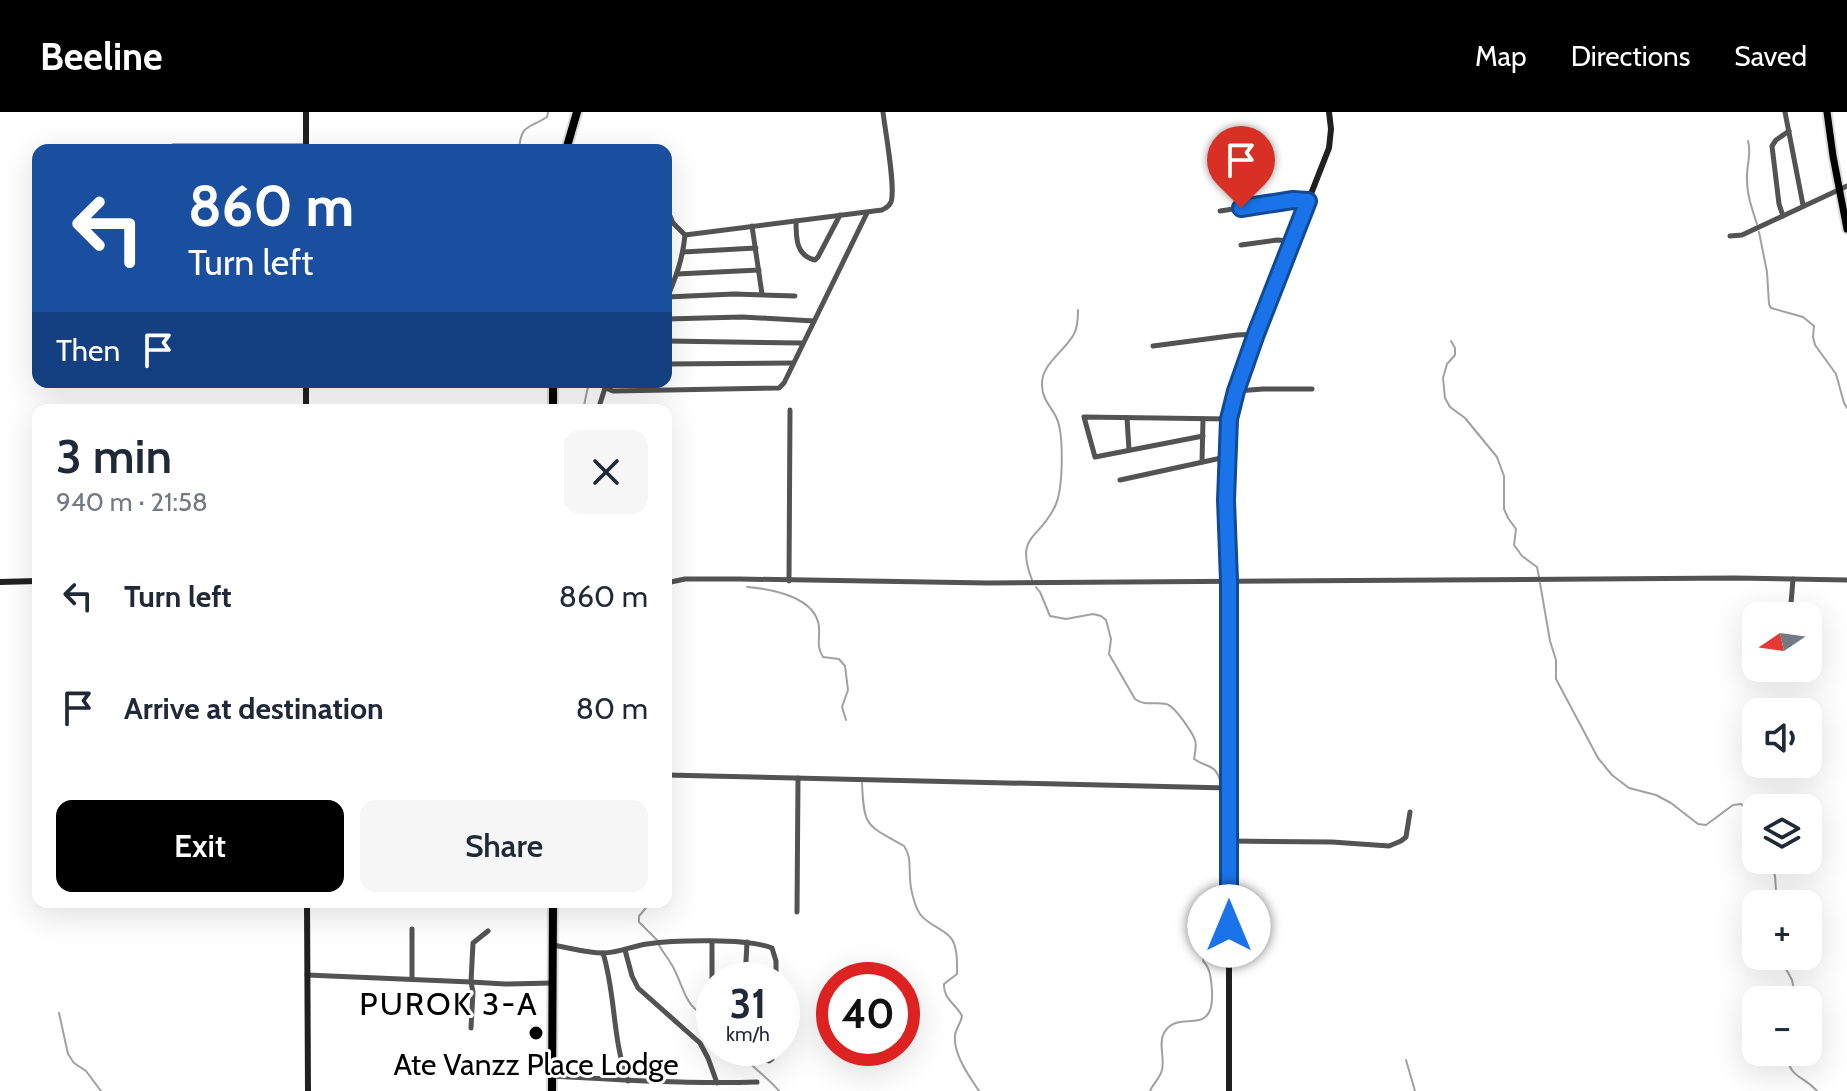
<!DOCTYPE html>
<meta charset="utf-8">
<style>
:root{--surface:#fff;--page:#f6f6f7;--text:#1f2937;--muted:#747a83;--accent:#000}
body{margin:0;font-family:Cabin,sans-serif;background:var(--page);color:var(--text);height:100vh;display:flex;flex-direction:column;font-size:30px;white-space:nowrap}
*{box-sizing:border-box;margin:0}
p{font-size:26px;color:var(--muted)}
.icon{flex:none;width:44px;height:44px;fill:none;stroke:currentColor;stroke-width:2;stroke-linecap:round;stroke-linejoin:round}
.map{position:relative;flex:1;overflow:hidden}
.panel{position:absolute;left:32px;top:292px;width:640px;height:504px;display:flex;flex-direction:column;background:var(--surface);border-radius:16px;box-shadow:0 8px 32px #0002}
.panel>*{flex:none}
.hud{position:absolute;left:32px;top:32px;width:640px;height:244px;border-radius:16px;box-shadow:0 8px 32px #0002;background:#1a4fa0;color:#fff;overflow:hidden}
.needle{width:52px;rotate:257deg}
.buttons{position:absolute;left:1742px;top:490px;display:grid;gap:16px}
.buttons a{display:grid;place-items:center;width:80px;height:80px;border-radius:16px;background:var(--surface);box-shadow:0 8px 32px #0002;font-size:40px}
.speed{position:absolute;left:696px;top:850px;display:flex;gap:16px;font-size:40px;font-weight:700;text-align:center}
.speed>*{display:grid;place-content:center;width:104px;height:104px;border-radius:50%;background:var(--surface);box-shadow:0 8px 32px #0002;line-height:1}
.speed small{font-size:20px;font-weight:400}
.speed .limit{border:12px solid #d22;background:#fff;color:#111}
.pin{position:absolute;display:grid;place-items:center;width:68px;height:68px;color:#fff;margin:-82px -34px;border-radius:50% 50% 50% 0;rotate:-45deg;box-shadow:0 0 8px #0007}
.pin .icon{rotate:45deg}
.me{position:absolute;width:88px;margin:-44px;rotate:0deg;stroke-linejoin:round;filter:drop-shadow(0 0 6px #0008)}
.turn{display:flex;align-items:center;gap:28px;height:168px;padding:0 24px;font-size:36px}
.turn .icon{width:104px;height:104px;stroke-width:2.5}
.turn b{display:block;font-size:56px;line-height:68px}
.then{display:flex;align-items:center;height:76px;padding:0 24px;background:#0003;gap:16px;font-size:30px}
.round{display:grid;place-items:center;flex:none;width:84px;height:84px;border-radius:16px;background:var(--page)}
.overview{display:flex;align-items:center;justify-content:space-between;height:136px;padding:0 24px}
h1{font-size:48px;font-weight:600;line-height:60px}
.primary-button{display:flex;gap:16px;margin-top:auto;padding:16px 24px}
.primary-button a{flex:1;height:92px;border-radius:16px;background:var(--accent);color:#fff;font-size:32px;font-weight:600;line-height:92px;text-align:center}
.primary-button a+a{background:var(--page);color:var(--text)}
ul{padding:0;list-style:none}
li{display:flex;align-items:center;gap:24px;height:112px;padding:0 24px}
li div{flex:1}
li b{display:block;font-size:30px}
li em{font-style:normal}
header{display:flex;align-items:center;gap:48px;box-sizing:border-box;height:112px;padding:0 40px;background:var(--accent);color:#fff}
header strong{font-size:38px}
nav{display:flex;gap:44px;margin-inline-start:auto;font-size:28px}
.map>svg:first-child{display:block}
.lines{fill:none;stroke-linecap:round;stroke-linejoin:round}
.stream{stroke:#a1a1a1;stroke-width:2}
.primary-casing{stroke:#dbdbdb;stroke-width:11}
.highway-casing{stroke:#dbdbdb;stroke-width:12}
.street{stroke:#535353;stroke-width:5}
.secondary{stroke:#202020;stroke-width:6}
.primary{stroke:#000;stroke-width:7}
.highway{stroke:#000;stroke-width:8}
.route-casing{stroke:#114b97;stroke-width:20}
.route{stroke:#1a73e8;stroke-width:14}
.poi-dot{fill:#000;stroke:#fff;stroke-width:3}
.labels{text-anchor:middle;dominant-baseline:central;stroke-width:6;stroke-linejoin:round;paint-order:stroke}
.poi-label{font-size:30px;fill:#000;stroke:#fff}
.neighbourhood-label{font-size:32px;letter-spacing:2px;fill:#000;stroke:#fff}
</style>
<header>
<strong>Beeline</strong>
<nav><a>Map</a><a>Directions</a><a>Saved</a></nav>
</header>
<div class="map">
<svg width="1847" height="979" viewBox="0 0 1847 979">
<rect width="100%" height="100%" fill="#fff"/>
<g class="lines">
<!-- stream -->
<g class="stream">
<path d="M1748,29C1752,43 1746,54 1747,68C1747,83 1752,97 1757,112"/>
<path d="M519,38C521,11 529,17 547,5L548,0"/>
<path d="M1759,120L1767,160L1769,192L1771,196L1803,205L1814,214L1813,225L1815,233L1836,262L1844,291L1847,296"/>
<path d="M1451,229L1455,236V243L1447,252L1443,266L1445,286L1450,295L1465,306L1497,345L1504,364V397L1508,406L1516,417L1514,433L1522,444L1537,455L1539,465"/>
<path d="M583,298L589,270"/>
<path d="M1032,468C1014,421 1041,428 1056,392C1063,375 1064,324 1057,307C1052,295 1042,288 1042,273C1041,252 1065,239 1074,222C1078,215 1078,206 1078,198"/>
<path d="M1540,471L1550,529L1556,548V567L1598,646L1612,663L1629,676L1656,683L1671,691L1698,712L1706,713L1733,693L1741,692L1753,703L1756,711"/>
<path d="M747,475C772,477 816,485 819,515C820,526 816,535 823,545L839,547L845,554L848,578L842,595L846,608"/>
<path d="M1036,475L1040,480L1050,504L1066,507L1093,502L1101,504L1106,508L1111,527L1109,542L1135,587C1146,595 1154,589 1166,592C1174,593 1192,620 1195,628C1197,634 1195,641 1194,647C1209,657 1216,651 1221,672"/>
<path d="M862,671C864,718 867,712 904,734C911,744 909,753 910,765C910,775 914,793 920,802C928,813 942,816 950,825C958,833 957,852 957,862L944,872C943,887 956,892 962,904C961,911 956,916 955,923C953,942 969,964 979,979"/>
<path d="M1770,748L1775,764L1777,792"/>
<path d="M651,790L639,804V810L657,828"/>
<path d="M659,833C663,841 669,847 673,855C688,884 682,892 714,910"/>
<path d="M1779,844L1792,868L1796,888"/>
<path d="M59,901L68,942L74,951L86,959L101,979"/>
<path d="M738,936C748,954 766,963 779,979"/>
<path d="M1786,940C1790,968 1802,962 1817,979"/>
<path d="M1406,948L1415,979"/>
<path d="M1150,979C1153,972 1160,966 1162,958C1165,945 1158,932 1164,921C1178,895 1215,929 1212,878C1211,868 1211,857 1203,849C1204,837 1216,834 1221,824L1225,732L1222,679"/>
</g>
<defs>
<path id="primary" d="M1827,0L1833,44L1847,117"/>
<g id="highway">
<path d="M566,38L577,0"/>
<path d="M553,270V298"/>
<path d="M552,979L553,790"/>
</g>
</defs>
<!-- primary casing -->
<use href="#primary" class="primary-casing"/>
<!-- highway casing -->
<use href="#highway" class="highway-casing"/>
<!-- street -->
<g class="street">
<path d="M1785,0L1803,93"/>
<path d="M173,34H306"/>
<path d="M666,95L673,111L685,123L882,98C887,95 889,95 891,90C896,76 885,18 883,0"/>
<path d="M1220,99L1293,88L1308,89"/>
<path d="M1783,104L1779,92L1772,34L1776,28L1789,19"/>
<path d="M796,109C796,126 796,144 815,148L818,145L840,103"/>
<path d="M752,114L762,182"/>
<path d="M1730,124L1742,123L1847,74"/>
<path d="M1241,133L1277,128L1292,129"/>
<path d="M683,140L756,136"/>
<path d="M677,162L759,158"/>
<path d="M667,185L734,182L795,184"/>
<path d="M667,186C676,165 683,146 685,123"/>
<path d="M666,207L742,205L814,209"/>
<path d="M666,229L802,231"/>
<path d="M1153,234L1237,223L1256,222"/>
<path d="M666,252L793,251"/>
<path d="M605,270L608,277L613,279L779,276L784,271L867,101"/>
<path d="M1237,279L1263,277H1312"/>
<path d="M598,298L605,276"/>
<path d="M1127,306L1129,338"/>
<path d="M1203,324L1095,345L1084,305L1229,307"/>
<path d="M1202,350L1203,307"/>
<path d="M1120,368L1226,345"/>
<path d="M789,469L790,298"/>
<path d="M666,471L685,467H739L988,471L1735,466L1847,468"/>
<path d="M1790,504L1793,467"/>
<path d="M666,663L1228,676"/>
<path d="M1228,729L1332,730L1389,734L1401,729L1406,725L1410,700"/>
<path d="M797,800L798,666"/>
<path d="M488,819L473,831L471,870L505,872L552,871"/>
<path d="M712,830V888"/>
<path d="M553,833C570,836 587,841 603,841C619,841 632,834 647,832C674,828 748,826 772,836L776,849V868"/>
<path d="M625,838L632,864L638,876L700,931L708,946L717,971"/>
<path d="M603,841C616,883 612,928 628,969"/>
<path d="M307,863L471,870L473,880L471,916"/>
<path d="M412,867V817"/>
<path d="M745,868L747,830"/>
<path d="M748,936L754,942L769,949L772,947V936"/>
<path d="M552,964C620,968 689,972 757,970"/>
</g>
<!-- secondary -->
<g class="secondary">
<path d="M306,38V0"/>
<path d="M306,270V298"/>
<path d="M0,470L38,469"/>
<path d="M307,790L308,979"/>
<path d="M1229,979V469L1226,388L1228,321L1232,292L1256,222L1329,36L1331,17L1329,0"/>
</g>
<!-- primary -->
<use href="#primary" class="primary"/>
<!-- highway -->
<use href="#highway" class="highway"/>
</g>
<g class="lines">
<defs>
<path id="route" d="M1229,814V469L1226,388L1229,307L1236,279L1256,222L1308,89L1293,88L1241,96"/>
</defs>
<!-- route casing -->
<use href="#route" class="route-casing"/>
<!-- route -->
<use href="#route" class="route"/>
</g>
<!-- markers -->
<circle class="poi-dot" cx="536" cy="921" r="8"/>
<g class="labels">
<!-- poi labels -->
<g class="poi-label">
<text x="536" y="952">Ate Vanzz Place Lodge</text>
</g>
<!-- neighbourhood labels -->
<g class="neighbourhood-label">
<text x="449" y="891">PUROK 3-A</text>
</g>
</g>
</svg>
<div class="buttons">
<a><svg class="needle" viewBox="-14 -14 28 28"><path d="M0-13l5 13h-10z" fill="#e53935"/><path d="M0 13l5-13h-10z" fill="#747a83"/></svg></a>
<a><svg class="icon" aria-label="sound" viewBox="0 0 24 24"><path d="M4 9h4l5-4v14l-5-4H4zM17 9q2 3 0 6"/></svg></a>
<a><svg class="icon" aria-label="layers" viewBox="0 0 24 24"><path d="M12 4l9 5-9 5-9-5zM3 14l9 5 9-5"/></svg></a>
<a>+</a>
<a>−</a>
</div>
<div class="speed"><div>31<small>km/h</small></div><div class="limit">40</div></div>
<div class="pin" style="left:1241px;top:96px;background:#d93025"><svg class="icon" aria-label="arrive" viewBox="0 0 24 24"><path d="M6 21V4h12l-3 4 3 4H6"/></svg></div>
<svg class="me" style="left:1229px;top:814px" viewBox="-20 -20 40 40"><circle r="19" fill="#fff"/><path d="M0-13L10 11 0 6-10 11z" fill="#1a73e8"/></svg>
<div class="hud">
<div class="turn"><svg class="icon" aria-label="left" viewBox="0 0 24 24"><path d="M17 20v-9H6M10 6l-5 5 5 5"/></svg><div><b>860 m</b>Turn left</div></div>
<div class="then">Then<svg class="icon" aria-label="arrive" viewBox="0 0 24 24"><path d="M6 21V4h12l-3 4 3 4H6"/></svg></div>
</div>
<section class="panel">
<div class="overview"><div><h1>3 min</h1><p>940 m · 21:58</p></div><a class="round"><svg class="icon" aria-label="close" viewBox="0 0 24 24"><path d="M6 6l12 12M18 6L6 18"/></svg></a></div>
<ul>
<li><svg class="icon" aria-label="left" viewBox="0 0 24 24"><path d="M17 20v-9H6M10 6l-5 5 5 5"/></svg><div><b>Turn left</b></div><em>860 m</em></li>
<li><svg class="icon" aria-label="arrive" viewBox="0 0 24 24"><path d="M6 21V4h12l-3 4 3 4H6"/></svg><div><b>Arrive at destination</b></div><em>80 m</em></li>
</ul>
<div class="primary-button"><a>Exit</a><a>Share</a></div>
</section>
</div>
